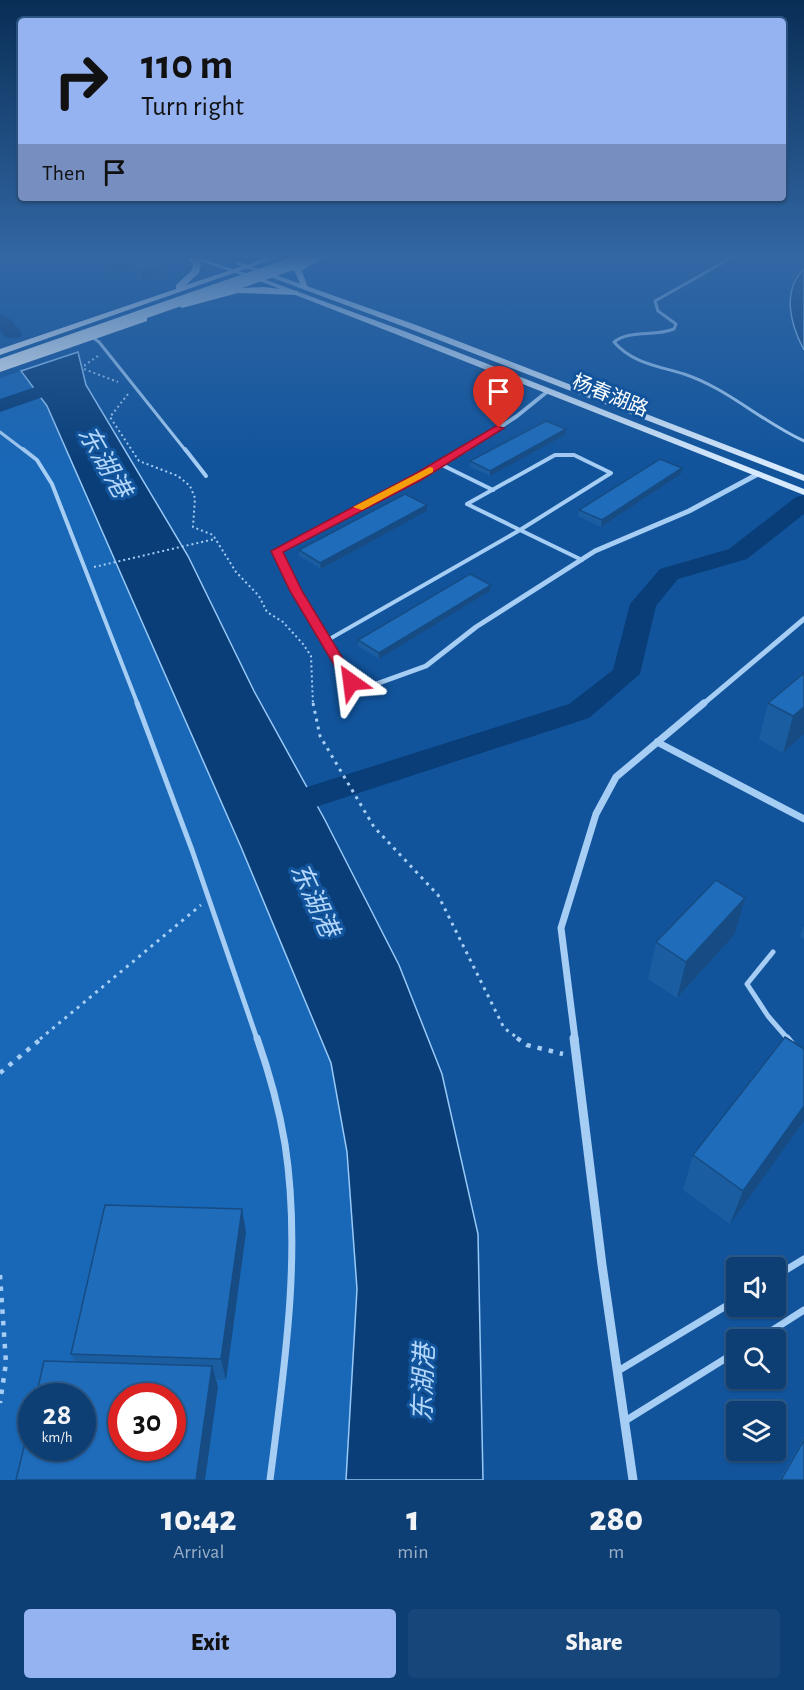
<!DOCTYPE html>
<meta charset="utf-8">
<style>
:root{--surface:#0d3f75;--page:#16467a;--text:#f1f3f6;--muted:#9aafc5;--line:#2d5887;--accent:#95b2f1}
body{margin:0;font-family:"Alegreya Sans","Noto Sans SC",sans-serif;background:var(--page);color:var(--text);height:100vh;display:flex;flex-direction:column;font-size:22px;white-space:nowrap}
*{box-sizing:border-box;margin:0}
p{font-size:20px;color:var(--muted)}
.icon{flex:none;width:33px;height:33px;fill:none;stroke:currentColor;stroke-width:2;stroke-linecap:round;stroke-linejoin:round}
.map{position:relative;height:1480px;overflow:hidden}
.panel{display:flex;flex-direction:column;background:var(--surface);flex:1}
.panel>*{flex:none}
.top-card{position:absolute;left:18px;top:18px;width:768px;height:183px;border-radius:6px;box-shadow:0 2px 4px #0004,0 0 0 2px var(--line);background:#95b2f1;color:#111;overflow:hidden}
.controls{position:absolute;left:726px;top:1257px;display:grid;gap:12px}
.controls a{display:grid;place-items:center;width:60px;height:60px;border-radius:6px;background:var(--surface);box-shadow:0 2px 4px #0004,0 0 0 2px var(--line);font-size:30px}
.speed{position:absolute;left:18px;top:1383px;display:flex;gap:12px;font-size:30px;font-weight:700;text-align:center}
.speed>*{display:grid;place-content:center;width:78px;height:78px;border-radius:50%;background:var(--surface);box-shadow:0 2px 4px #0004,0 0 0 2px var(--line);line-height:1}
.speed small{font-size:15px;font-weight:400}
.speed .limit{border:9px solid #d22;background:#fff;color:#111}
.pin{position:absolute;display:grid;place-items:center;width:51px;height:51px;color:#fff;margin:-62px -26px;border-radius:50% 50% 50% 0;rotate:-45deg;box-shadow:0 0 6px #0007}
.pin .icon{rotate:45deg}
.me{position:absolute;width:66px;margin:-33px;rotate:329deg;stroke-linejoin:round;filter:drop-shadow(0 0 4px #0008)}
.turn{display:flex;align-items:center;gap:21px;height:126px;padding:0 24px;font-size:27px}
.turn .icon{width:78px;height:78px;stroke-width:2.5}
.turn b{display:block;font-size:42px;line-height:51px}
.then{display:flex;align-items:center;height:57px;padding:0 24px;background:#0003;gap:12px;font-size:22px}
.eta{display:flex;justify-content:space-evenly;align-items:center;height:102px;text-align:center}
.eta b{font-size:36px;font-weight:800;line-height:42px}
.primary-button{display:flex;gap:12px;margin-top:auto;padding:12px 24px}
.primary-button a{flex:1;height:69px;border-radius:6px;background:var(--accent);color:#111;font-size:24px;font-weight:800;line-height:69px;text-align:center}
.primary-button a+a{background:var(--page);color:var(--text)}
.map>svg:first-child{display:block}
.green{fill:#1967b7;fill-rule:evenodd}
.water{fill:#0a3e78;stroke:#98c9f7;stroke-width:1.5}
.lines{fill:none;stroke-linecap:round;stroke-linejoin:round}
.river{fill:#0a3e78;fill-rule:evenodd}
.path-far2{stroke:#a6cdf4;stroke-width:2;stroke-dasharray:2 3;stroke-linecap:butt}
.path-far1{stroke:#a6cdf4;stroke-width:3;stroke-dasharray:3 5;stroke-linecap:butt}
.path{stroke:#a6cdf4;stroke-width:4.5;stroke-dasharray:4.5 7;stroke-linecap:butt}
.lane-far3{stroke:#a6cdf4;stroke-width:3}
.lane-far2{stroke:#a6cdf4;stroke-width:4}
.lane-far1{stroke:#a6cdf4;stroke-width:5}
.lane{stroke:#a6cdf4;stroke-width:7}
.street-far3{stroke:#a6cdf4;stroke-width:4}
.street-far2{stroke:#a6cdf4;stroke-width:5}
.street-far1{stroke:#a6cdf4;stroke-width:7}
.street{stroke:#a6cdf4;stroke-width:9}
.secondary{fill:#d6e9fd;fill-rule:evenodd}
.primary{fill:#f4f9ff;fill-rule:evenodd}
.primary-bridge{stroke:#f4f9ff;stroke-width:10}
.wall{fill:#1b5da1}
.shaded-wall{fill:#164c83}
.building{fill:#1f6cbb;stroke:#164c83;stroke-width:1.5;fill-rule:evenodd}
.route{fill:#e11d48;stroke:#92132f;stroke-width:1.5}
.slow{fill:#f59e0b}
.labels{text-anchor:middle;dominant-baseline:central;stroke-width:6;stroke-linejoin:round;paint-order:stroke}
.far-street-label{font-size:20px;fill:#fff;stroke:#11549c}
.water-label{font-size:26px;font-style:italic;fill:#b3d7fb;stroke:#11549c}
</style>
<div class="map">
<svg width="804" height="1480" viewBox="0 0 804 1480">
<rect width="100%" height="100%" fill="#11549c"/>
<!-- green -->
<path class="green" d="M21,371L47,406L241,847L331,1063L347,1152L357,1289L346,1480H0V378ZM32,1396H82V1448H32ZM122,1396H172V1448H122Z"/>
<!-- water -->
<g class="water">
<path d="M804,269V350C791,326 781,291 804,269Z"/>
<path d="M78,352L86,385L188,556L254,691L325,820L399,965L442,1074L478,1234L483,1480H346L357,1289L347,1152L331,1063L241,847L47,406L21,371Z"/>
</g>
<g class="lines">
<!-- river -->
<g class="river">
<path d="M0,314C10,317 17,326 22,334L20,338H6L0,331Z"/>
<path d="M59,379L66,381L69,385L66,389L0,412V399Z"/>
<path d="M804,495V514L747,559L678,579L656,606L640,674L589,718L285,817L274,820L263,817L258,809L263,801L569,704L613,670L630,604L660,569L729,549L796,497Z"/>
</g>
<!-- path-far2 -->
<g class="path-far2">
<path d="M98,356L85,365L84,369L118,382"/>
<path d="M128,394L110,417L139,461L178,476L190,486L195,498L193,527L213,535L236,572L259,596L267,612L283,622L303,644L311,656L313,705"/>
<path d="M94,567L215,539"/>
</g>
<!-- path-far1 -->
<g class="path-far1">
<path d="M313,703L320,736L374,827L438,895L504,1028L519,1039"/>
<path d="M40,1039L201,905"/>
</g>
<!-- path -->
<g class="path">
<path d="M517,1038L527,1045L563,1054"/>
<path d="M0,1073L42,1038"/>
<path d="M0,1275L6,1363L0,1403"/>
</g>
<!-- lane-far3 -->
<g class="lane-far3">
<path d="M731,258L655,301L658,311L676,324L674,329C655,337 630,329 614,342C632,363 658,366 684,374C727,388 762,422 804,441"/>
<path d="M92,337L99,342L186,451"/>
<path d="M0,432L25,451"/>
</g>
<!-- lane-far2 -->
<g class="lane-far2">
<path d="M23,449L37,460L52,484L138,705"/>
<path d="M185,449L206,476"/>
<path d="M555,455H574L611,473L520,530L467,504Z"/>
<path d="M440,464L493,490"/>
<path d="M520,530L582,560"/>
<path d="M326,641L520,530"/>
</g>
<!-- lane-far1 -->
<g class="lane-far1">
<path d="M137,703L192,850L257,1039"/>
<path d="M773,952L747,984L768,1016L788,1039"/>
</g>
<!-- lane -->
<g class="lane">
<path d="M257,1038C269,1072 279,1108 285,1144C302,1254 284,1370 270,1480"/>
<path d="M787,1038L791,1043"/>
<path d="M776,1276L804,1259"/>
<path d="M757,1340L804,1310"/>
<path d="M618,1371L736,1300"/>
<path d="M625,1421L736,1352"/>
</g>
<!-- street-far3 -->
<path class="street-far3" d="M464,451L517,416L548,391"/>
<!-- street-far2 -->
<g class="street-far2">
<path d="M467,449L277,551L296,591L351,682L365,688L426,666L476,627L595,551L689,511L758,474"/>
<path d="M702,705L804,619"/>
</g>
<!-- street-far1 -->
<g class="street-far1">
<path d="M657,742L804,819"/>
<path d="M575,1039L561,928L596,814L616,777L704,703"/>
</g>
<!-- street -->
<path class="street" d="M574,1038L602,1265L633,1480"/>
<!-- secondary -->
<g class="secondary">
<path d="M191,258H199L261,278L404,331L804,489V495L398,335L257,280Z"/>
<path d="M235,262H239L419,326L804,475V481L413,330L235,264Z"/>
</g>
<!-- primary -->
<g class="primary">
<path d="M187,258H195L201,264L199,273L186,285L266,258H277L0,355V349L176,289V285L192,270L193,264Z"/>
<path d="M315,258H326L310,265L302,271L308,288H302L294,270L242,288L264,287L298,291V295L238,293L182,308L178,305Z"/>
<path d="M144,316L147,317V321L0,372V366Z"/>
</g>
<!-- primary-bridge -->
<path class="primary-bridge" d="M0,364L304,258"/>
</g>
<!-- wall -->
<g class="wall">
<path d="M75,258H140L142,261L166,277L142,281L132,271L108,276L96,263L83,264L77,258Z"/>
<path d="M566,429L565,435L490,476L470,467V461Z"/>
<path d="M681,474L601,527L578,516L579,510Z"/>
<path d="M427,511L321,569L299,556V550Z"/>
<path d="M490,591L379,659L358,646V640Z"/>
<path d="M804,673V734L783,753L759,739L768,703Z"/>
<path d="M804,926V939L800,936Z"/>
<path d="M735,934L677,998L648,979L656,942Z"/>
<path d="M804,1049L730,1224L683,1190L693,1155Z"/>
<path d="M246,1232L226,1380H216L218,1387L75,1362L71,1354Z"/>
<path d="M804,1437V1480H779Z"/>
</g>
<!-- shaded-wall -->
<g class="shaded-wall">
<path d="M130,261L132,271L108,276L106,266Z"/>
<path d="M165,267L166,277L142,281L141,271Z"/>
<path d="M566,429L565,435L490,476V471Z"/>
<path d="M682,468L681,474L601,527L602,520Z"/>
<path d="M427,505V511L321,569L320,563Z"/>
<path d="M491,585L490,591L379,659V653Z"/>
<path d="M804,707V734L783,753L793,716Z"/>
<path d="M745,898L735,934L677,998L686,962Z"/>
<path d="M804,1106V1121L730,1224L743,1191Z"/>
<path d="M242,1209L246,1232L226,1380L221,1359Z"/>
<path d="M212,1366L218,1387L205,1480H196Z"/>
</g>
<!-- building -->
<g class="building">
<path d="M98,258H140L142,261L155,259L165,267L141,271L130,261L106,266Z"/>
<path d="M546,421L566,429L490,471L470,461Z"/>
<path d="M660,459L682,468L602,520L579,510Z"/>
<path d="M405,494L427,505L320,563L299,550Z"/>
<path d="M470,574L491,585L379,653L358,640Z"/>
<path d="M804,673V707L793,716L768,703Z"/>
<path d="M716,880L745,898L686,962L656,942Z"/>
<path d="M785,1037L804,1049V1106L743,1191L693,1155Z"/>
<path d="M105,1205L242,1209L221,1359L71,1354Z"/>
<path d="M44,1361L212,1366L196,1480H16L32,1414V1448H82V1396H36ZM122,1396H172V1448H122Z"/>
<path d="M804,1440V1480H781Z"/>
</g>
<!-- sky -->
<linearGradient id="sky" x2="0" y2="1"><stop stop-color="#092e56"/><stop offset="0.55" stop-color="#3267a4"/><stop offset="1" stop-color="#3267a4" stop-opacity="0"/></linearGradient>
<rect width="804" height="465" fill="url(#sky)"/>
<!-- route -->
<path class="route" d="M496,426L504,428L421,480L283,552L302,591L357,682L351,687L346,685L290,591L271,551L413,475Z"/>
<!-- slow -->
<path class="slow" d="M430,467L433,468V472L362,510L353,507Z"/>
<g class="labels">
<!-- far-street labels -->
<g class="far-street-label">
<text transform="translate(610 396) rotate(22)">杨春湖路</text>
</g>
<!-- water labels -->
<g class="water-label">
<text transform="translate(104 462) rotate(60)">东湖港</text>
<text transform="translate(314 900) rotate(65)">东湖港</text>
<text transform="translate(424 1383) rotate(-88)">东湖港</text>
</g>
</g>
</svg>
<div class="controls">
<a><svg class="icon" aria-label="sound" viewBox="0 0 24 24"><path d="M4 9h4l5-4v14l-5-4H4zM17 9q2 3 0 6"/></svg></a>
<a><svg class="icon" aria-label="search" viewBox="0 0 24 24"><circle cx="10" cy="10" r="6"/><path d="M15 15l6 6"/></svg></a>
<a><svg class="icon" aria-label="layers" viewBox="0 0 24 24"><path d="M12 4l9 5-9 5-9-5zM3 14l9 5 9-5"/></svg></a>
</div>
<div class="speed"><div>28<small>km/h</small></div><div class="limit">30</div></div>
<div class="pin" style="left:499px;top:428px;background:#d93025"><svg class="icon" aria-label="arrive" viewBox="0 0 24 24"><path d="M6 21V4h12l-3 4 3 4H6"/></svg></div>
<svg class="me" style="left:351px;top:682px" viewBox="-20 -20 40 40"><path d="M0-17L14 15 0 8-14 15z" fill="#e11d48" stroke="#fff" stroke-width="4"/></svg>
<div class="top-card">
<div class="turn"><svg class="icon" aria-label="right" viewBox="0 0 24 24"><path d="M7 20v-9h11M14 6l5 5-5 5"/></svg><div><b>110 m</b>Turn right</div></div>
<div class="then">Then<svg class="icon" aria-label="arrive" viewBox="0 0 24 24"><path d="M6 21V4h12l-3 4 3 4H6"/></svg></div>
</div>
</div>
<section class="panel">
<div class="eta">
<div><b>10:42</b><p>Arrival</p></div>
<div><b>1</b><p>min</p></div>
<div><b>280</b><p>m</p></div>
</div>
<div class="primary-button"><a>Exit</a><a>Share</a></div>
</section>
